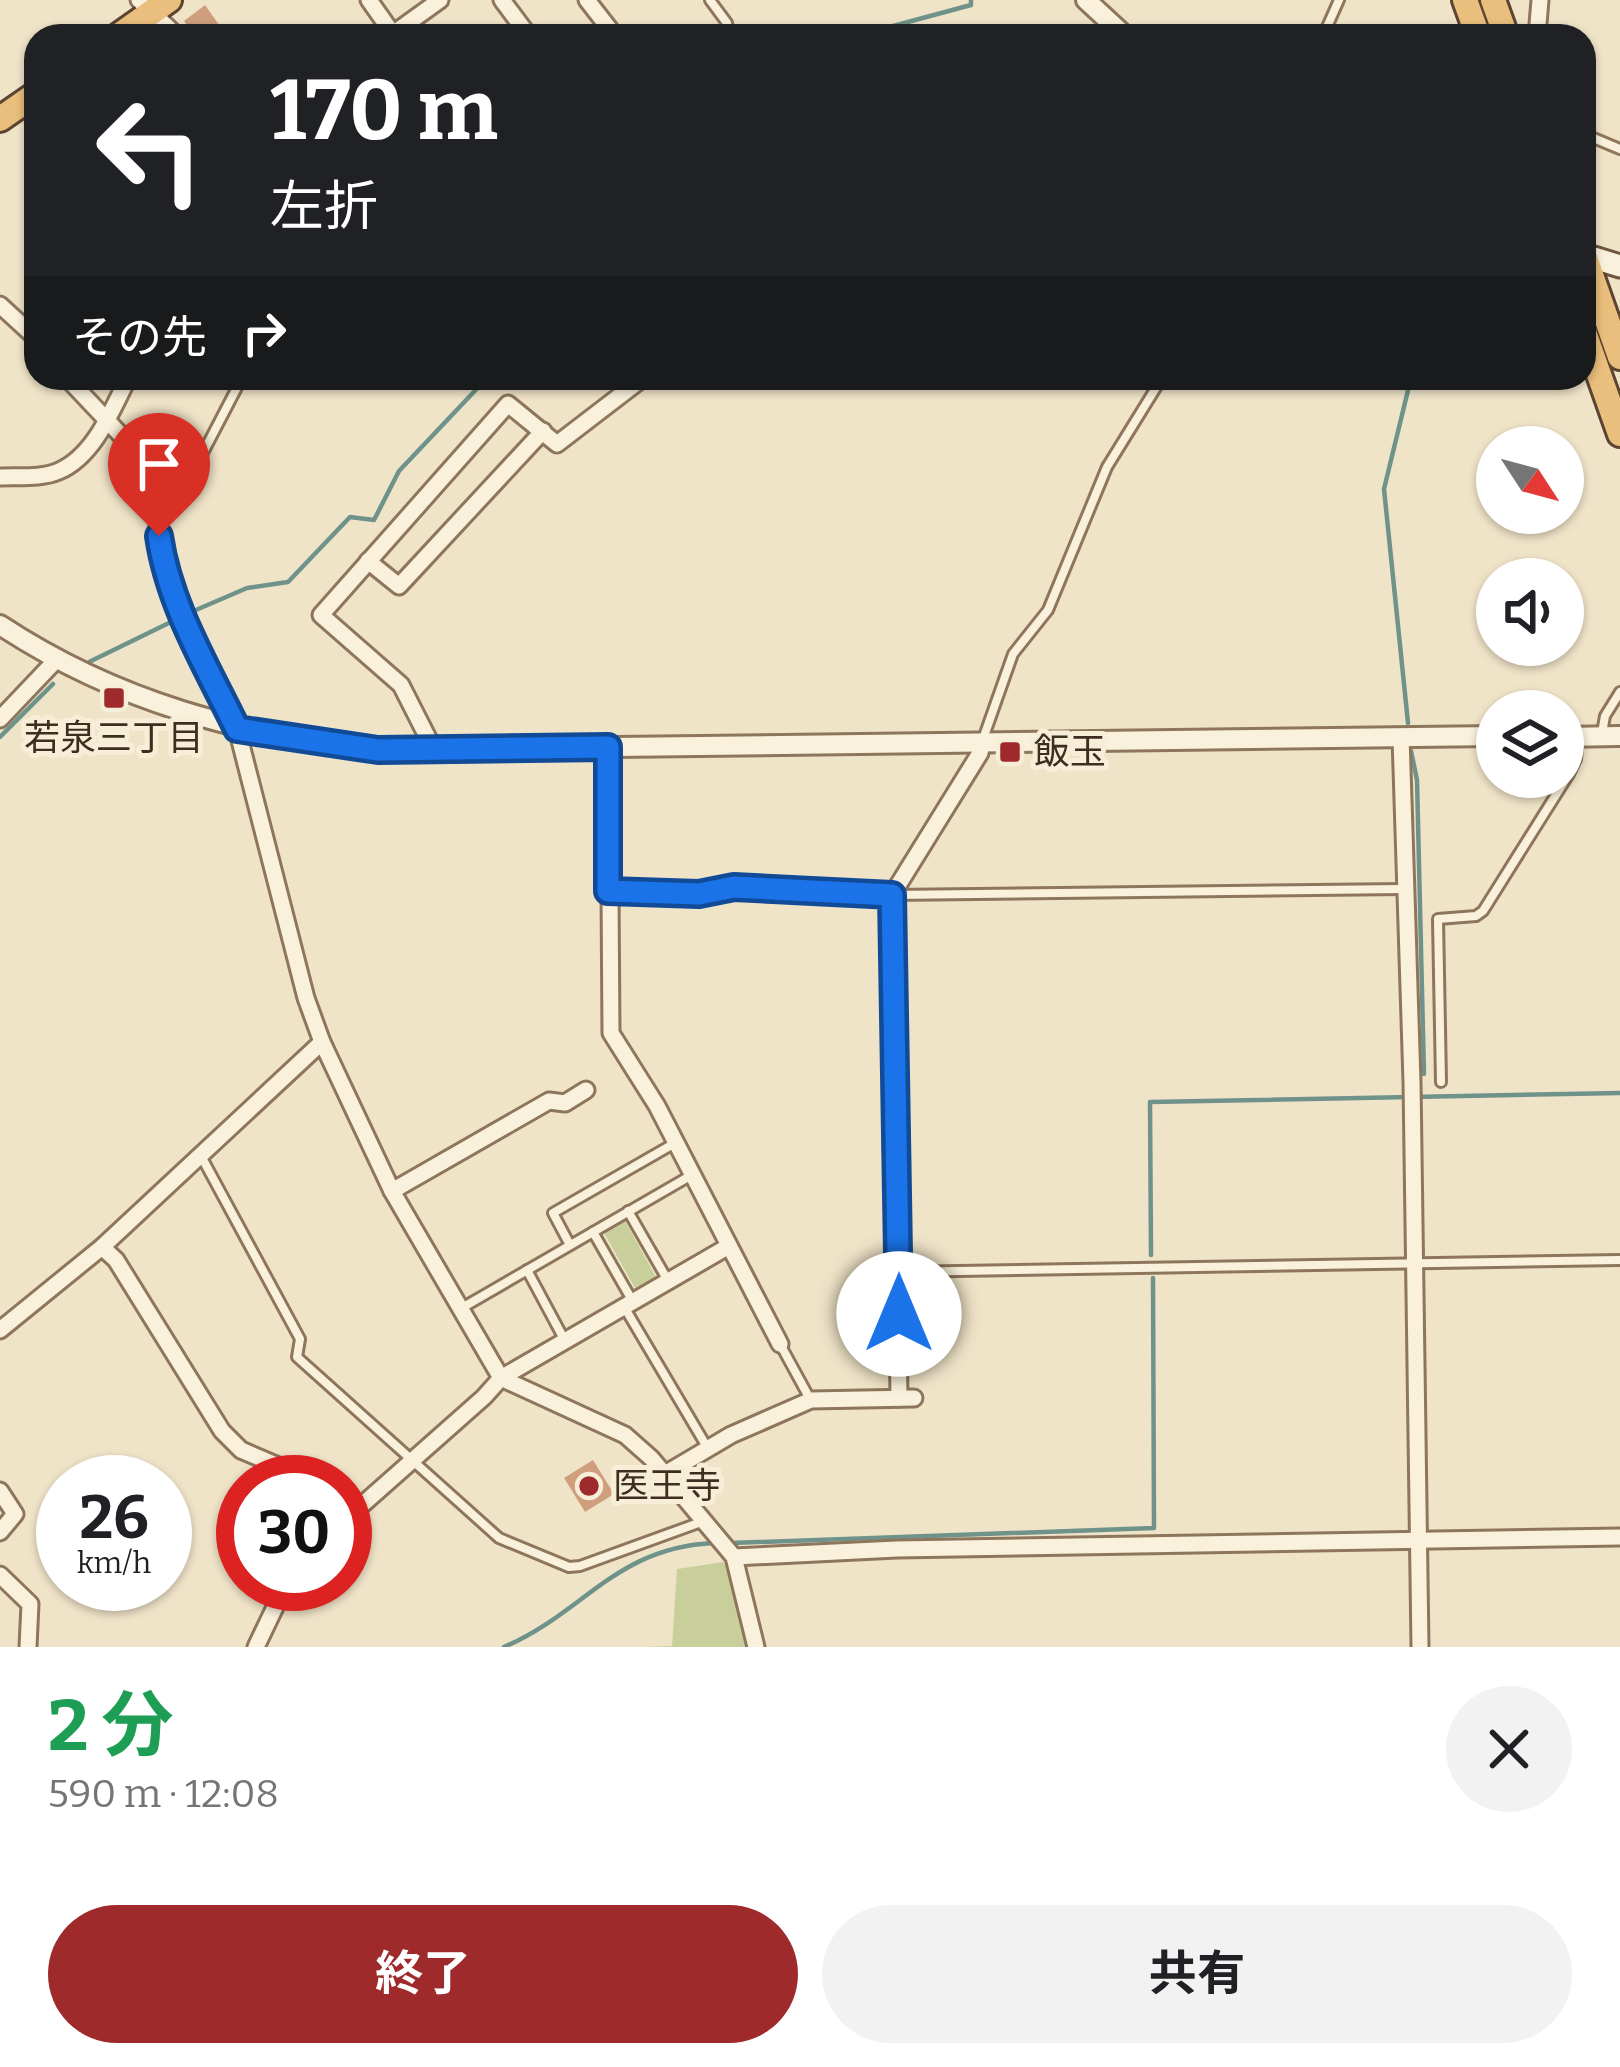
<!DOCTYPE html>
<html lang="ja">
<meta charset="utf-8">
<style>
:root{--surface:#fff;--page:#f2f2f2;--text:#202124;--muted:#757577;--accent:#9e2a2b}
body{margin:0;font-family:Bitter,"Noto Sans JP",serif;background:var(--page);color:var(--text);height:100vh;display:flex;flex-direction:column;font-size:45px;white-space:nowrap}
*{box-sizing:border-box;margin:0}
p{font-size:39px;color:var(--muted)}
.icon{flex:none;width:66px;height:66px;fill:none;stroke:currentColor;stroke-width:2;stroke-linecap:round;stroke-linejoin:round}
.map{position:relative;height:1647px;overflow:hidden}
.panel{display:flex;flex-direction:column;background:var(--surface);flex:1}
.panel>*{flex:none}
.banner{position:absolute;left:24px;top:24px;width:1572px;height:366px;border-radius:36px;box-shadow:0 3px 9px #0004;background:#202124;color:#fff;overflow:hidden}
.needle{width:78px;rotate:126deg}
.fabs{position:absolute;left:1476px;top:426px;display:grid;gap:24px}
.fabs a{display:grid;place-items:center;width:108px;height:108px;border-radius:50%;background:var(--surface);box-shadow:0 3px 9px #0004;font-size:60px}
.speed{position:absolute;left:36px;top:1455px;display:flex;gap:24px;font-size:60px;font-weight:700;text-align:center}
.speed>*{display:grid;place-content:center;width:156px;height:156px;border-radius:50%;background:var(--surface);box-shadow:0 3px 9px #0004;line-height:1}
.speed small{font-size:30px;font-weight:400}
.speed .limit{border:18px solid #d22;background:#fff;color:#111}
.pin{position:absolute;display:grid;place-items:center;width:102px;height:102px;color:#fff;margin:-123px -51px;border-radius:50% 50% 50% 0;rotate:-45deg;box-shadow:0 0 12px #0007}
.pin .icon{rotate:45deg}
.me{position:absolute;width:132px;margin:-66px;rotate:0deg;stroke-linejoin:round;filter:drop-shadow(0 0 9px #0008)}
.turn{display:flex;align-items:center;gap:42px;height:252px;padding:0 48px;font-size:54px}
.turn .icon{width:156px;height:156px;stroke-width:2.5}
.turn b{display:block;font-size:84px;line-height:102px}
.then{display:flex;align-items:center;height:114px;padding:0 48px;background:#0003;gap:24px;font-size:45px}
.round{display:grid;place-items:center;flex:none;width:126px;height:126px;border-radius:63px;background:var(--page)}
.overview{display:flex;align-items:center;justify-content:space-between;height:204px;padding:0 48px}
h1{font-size:72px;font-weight:700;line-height:90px;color:#1e9e55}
.button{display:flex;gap:24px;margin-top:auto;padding:24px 48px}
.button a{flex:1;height:138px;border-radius:72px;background:var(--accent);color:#fff;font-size:48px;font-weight:700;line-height:138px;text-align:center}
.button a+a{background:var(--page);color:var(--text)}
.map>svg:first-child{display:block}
.green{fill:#c9cf9b}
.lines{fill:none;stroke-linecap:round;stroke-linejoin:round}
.stream{stroke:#6f938a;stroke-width:4.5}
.building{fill:#cf9f7d}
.service-casing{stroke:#8d765c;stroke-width:14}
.minor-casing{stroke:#8d765c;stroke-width:21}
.tertiary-casing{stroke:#8d765c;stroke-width:24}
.secondary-casing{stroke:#6f573f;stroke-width:27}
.trunk-casing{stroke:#5b4430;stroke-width:30}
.service{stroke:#faf1dc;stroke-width:8}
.minor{stroke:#faf1dc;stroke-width:15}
.tertiary{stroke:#faf1dc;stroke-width:18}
.secondary{stroke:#faf1dc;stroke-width:21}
.trunk{stroke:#eabe7c;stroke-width:24}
.route-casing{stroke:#114b97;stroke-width:30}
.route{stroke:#1a73e8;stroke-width:21}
.poi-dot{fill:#9e2a2b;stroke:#f7eed8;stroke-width:4.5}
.labels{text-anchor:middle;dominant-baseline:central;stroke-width:10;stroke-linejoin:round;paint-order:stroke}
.poi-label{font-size:36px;fill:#3d2e20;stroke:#f7eed8;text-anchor:start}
</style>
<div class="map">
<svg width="1620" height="1647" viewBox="0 0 1620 1647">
<rect width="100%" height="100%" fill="#f0e4c8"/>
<!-- green -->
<g class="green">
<path d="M625,1221L656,1277L635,1288L604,1233Z"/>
<path d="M723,1562L733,1568L751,1647H644L672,1646L677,1569Z"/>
</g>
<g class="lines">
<!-- stream -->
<g class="stream">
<path d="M856,36L971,5V0"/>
<path d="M189,613L247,588L288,582L350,517L374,520L399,471L487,378"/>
<path d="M89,662L175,620"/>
<path d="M1408,723L1384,489L1411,378"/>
<path d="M0,737L53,684"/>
<path d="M1411,751L1417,780L1424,1074"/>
<path d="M1151,1255L1150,1102L1620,1093"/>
<path d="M731,1543L1154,1528L1153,1278"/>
<path d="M504,1647C584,1613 616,1547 714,1543"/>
</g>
</g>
<!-- building -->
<g class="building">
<path d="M205,5L227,36H195L184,21Z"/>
<path d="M593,1460L614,1494L585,1512L564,1478Z"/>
</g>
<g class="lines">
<defs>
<g id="service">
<path d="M710,0L727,23L730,36"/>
<path d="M1323,36L1339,0"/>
<path d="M1584,134L1620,149"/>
<path d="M153,471L193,472L242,378"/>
<path d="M1602,733L1605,716L1620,692"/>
<path d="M983,739L1013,654L1048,610L1107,467L1162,378"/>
<path d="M610,891L699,894L734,887L892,895L1404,889"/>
<path d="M1441,1082L1438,919L1476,916L1483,911L1569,774L1576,759L1578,737"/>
<path d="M201,1156L300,1339L297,1357L499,1538L569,1567L580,1566L704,1521"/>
<path d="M628,1211L667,1279"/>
<path d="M593,1232L632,1300"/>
<path d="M570,1245L553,1213L675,1143"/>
<path d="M527,1270L564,1339"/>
<path d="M899,1272L1620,1260"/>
<path d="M623,1305L707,1447"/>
<path d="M460,1309L690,1176"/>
<path d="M780,1344L810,1399"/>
</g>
<g id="minor">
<path d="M139,0L177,36"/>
<path d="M369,0L393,34"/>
<path d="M502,0L529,36"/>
<path d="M587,0L615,36"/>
<path d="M390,36L440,0"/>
<path d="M1537,36L1540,0"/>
<path d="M0,305L36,338"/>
<path d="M67,378L151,467L163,566L175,600L237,729L306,998L322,1042L392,1191L501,1378L625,1435L651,1458L734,1557L756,1647"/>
<path d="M0,477C18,476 41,479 59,471C94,456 112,410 128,378"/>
<path d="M368,561L399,586L543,431"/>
<path d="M0,719L57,659"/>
<path d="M1401,737L1412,1082L1420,1647"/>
<path d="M609,747L611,1033L657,1106L780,1344"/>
<path d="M434,750L401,685L321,615L508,404L557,444L643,378"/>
<path d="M392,1191L549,1101L565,1103L586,1090"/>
<path d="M102,1247L116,1260L222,1431L241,1450L316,1482"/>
<path d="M0,1330L102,1247L322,1042"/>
<path d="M899,1398L892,895L980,753L982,743"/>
<path d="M665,1474L731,1435L811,1400L914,1398"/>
<path d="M0,1491L15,1514L0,1532"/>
<path d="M345,1520L484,1397L501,1378L729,1246"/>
<path d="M734,1557L897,1549L1620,1537"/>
<path d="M0,1575L30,1604L28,1647"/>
<path d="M256,1647L277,1603L293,1584"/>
</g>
<g id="tertiary">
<path d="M1086,0L1125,36"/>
<path d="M0,625C117,702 241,735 378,750L1497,736"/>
<path d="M1563,737L1620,736"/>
</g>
<path id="secondary" d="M1584,255L1620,266"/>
<g id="trunk">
<path d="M1465,0L1478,36"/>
<path d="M1493,0L1506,36"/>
<path d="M118,36L169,0"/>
<path d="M0,119L36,94"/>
<path d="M1584,255L1620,357"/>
<path d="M1584,332L1620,434"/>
</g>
</defs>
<!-- service casing -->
<use href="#service" class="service-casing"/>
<!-- minor casing -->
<use href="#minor" class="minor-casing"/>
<!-- tertiary casing -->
<use href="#tertiary" class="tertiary-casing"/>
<!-- secondary casing -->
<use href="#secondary" class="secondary-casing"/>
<!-- trunk casing -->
<use href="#trunk" class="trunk-casing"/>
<!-- service -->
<use href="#service" class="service"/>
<!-- minor -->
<use href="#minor" class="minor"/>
<!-- tertiary -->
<use href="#tertiary" class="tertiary"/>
<!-- secondary -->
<use href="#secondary" class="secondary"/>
<!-- trunk -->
<use href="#trunk" class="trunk"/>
</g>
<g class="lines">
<defs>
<path id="route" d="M159,536C169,605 207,667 237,729L378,750L608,747V891L699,894L734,887L892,895L899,1314"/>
</defs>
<!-- route casing -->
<use href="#route" class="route-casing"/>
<!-- route -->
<use href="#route" class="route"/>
</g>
<!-- markers -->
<g class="poi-dot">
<rect x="102" y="686" width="24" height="24" rx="6"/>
<rect x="998" y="740" width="24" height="24" rx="6"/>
<circle cx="589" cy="1486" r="12"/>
</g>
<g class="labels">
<!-- poi labels -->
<g class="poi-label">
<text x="114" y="738" text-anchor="middle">若泉三丁目</text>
<text x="1034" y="752">飯玉</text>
<text x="613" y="1486">医王寺</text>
</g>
</g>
</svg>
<div class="fabs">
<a><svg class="needle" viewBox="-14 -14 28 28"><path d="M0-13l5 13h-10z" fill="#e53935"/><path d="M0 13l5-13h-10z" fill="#757577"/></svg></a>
<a><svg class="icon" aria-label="sound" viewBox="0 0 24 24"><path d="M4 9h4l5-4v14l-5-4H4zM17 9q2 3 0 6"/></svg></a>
<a><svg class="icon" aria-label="layers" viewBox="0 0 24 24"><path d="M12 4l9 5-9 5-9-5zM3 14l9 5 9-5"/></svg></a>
</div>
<div class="speed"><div>26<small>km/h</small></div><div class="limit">30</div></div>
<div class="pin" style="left:159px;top:536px;background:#d93025"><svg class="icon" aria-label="arrive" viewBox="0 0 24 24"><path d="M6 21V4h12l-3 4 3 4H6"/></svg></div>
<svg class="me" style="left:899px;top:1314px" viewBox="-20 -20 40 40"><circle r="19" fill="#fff"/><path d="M0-13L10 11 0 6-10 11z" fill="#1a73e8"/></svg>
<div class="banner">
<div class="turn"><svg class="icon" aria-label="left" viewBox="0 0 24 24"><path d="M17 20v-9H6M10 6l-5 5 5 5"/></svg><div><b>170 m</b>左折</div></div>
<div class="then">その先<svg class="icon" aria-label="right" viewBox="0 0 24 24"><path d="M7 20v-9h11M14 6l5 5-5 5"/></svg></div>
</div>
</div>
<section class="panel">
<div class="overview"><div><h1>2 分</h1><p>590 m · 12:08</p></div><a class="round"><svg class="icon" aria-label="close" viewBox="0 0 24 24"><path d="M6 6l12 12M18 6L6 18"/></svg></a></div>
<div class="button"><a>終了</a><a>共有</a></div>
</section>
